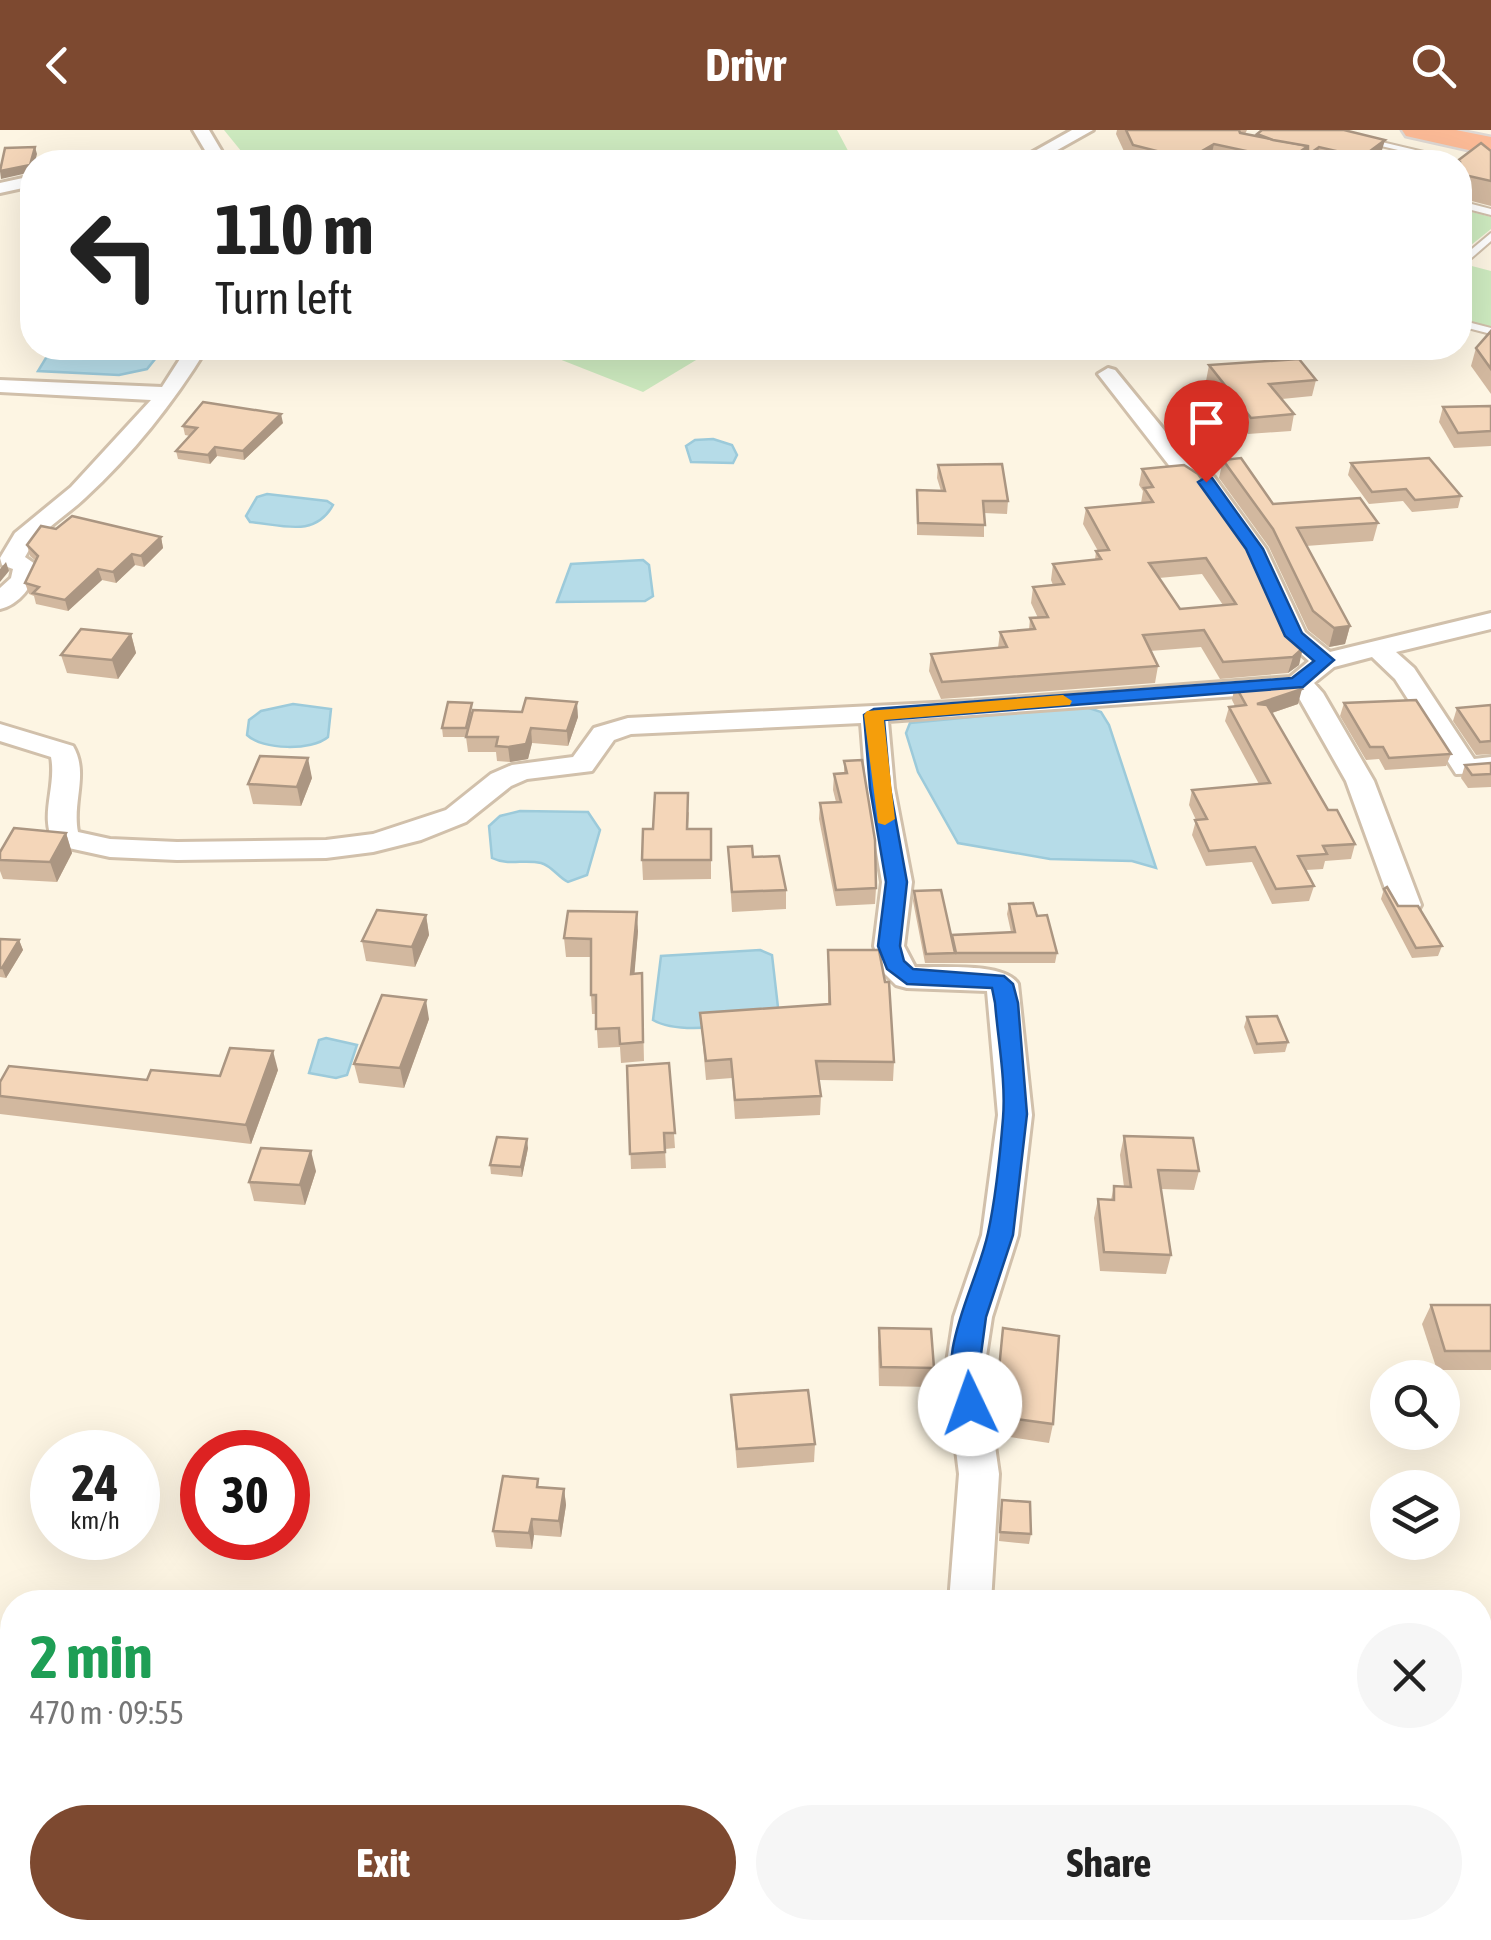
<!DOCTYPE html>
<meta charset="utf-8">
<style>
:root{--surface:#fff;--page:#f6f6f6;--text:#222;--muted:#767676;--accent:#7d4930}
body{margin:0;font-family:"Asap Condensed",sans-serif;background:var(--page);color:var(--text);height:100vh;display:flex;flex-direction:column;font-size:38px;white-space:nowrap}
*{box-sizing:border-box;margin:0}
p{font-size:32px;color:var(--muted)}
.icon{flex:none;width:55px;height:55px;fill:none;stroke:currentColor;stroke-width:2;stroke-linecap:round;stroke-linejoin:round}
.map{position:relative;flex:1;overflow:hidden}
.side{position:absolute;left:0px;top:1460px;width:1492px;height:350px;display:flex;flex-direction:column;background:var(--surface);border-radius:40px 40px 0 0;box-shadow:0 10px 40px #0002}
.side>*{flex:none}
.guide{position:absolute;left:20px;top:20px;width:1452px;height:210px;border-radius:40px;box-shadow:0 10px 40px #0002;background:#fff;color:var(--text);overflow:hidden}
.fabs{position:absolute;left:1370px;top:1230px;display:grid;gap:20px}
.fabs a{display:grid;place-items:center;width:90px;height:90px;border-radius:50%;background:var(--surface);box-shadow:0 10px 40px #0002;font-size:50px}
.speed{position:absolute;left:30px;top:1300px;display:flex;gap:20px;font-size:50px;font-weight:700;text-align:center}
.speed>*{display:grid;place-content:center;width:130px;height:130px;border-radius:50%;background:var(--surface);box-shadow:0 10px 40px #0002;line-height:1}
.speed small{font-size:25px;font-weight:400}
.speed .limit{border:15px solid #d22;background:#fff;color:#111}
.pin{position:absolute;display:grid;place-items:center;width:85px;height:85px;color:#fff;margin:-102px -42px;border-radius:50% 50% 50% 0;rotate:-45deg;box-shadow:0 0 10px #0007}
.pin .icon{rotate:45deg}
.me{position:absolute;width:110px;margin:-55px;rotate:357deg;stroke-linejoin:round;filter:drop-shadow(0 0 8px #0008)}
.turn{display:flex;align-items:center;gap:35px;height:210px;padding:0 30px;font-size:45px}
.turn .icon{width:130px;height:130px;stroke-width:2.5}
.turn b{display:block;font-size:70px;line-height:85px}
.round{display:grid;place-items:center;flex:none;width:105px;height:105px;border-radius:52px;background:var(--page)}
.overview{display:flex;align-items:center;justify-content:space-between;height:170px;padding:0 30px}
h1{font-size:60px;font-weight:700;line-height:75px;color:#1e9e55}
.action{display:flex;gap:20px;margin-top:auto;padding:20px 30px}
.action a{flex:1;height:115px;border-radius:60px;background:var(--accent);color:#fff;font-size:40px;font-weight:700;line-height:115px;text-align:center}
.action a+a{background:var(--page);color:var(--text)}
header{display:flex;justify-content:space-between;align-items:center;height:130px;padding:0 30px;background:var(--accent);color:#fff;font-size:45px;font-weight:700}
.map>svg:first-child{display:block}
.green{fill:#ceebc0}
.water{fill:#b6dce8;stroke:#9ccada;stroke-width:2.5}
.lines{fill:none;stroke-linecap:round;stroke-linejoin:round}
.lane-casing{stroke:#d1c0ab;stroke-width:4}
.street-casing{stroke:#d1c0ab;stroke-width:6}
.highway-casing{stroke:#ded8d3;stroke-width:5}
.lane{fill:#fff;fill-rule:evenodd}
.street{fill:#fff;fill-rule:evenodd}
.highway{fill:#fbba96;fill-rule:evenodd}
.wall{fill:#d2b89f;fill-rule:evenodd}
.shaded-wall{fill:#ab9682}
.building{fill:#f4d6b9;stroke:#ab9682;stroke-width:2.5;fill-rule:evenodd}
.route{fill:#1a73e8;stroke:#114b97;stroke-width:2.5}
.slow{fill:#f59e0b}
</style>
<header><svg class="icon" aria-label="back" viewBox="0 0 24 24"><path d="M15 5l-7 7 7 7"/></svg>Drivr<svg class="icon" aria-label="search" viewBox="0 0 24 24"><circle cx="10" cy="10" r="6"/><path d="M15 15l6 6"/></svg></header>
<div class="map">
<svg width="1491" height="1810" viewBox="0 0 1491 1810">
<rect width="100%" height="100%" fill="#fdf5e3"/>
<!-- green -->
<g class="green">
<path d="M224,0H837L854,32H250Z"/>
<path d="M1460,79L1491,87V99L1460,124Z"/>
<path d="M1468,135L1491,141V198L1460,190V143Z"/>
<path d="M531,218H716L643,262Z"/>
</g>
<!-- water -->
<g class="water">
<path d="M52,218H164L147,239L119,245L38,241Z"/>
<path d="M713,309L732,315L737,325L733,333L691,332L686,316L695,310Z"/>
<path d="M267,364L327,371L333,375C315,408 283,395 250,392L246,386L257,367Z"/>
<path d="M643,430L649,435L653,466L645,471L557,472L571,434Z"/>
<path d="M293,574L331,579L328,607C312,621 262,620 247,605L249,590L261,581Z"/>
<path d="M1083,576L1101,582L1109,595L1156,738L1132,731L1050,729L958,713L918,642L906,603L910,593Z"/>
<path d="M520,681L588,682L600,700L587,745L568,752C558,747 552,736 541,733C524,729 508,736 492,728L489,696L500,686Z"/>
<path d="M760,820L772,825L779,886C748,893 682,907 653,890L661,826Z"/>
<path d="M326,908L357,915L347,945L336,948L309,943L319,910Z"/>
</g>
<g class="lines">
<defs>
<g id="lane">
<path d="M1314,0H1331L1445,27L1440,30Z"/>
<path d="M1460,71L1491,79V85L1460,77Z"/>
<path d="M1491,103V111L1460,138V129Z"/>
<path d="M1460,190L1491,198V204L1460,196Z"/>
</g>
<g id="street">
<path d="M193,0H209L228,32H212Z"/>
<path d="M1072,0H1093L1036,32H1015Z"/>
<path d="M32,46V56L0,63V53Z"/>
<path d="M187,218H207C174,272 132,325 85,368C64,388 38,401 25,427L38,436C34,455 19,475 0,479V458L11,448L13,439L2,435L0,428L15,403L71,357L151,270L0,262V250L162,257Z"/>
<path d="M1108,238L1115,240L1191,333L1214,347L1266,419L1305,502L1330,522L1491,483V499L1396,522L1414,538L1474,629L1491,627V643L1456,644L1395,549L1372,527L1334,537L1314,553L1323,563L1374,651L1421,775L1417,782H1395L1391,775L1346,651L1299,568L1292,562L888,591L894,658L912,752L904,816L915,837C940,838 1005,832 1018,854L1032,985L1018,1105L992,1187L984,1239L999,1344L991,1472H949L959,1344L946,1239L954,1187L982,1105L998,985L987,861L907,858L896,855L883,842L874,816L882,752L866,658L861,593L631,604L614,610L592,641L527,649L511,656L466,692L421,710L373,722L326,728L177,730L110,727L55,715C38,687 57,657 51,627L0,611V594L73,616C89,643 72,672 78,702L110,709L177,712L326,710L373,704L446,680L491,644L512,635L573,627L594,598L628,588L974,571L1290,547L1309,531L1281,506L1242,419L1198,357L1175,343L1098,244Z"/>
<path d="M984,1798H1032L1033,1810H985Z"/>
</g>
<path id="highway" d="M1402,0H1456L1491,7V25L1406,6Z"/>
</defs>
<!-- lane casing -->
<use href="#lane" class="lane-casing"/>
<!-- street casing -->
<use href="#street" class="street-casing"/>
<!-- highway casing -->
<use href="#highway" class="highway-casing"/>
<!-- lane -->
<use href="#lane" class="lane"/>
<!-- street -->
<use href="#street" class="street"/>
<!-- highway -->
<use href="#highway" class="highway"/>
</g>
<!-- wall -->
<g class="wall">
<path d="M1117,0H1247L1245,4L1257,6V4L1382,20L1366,32H1341L1317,27L1310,32L1305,31V32H1129L1116,4Z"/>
<path d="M1491,21V76L1460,68V32Z"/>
<path d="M1491,201V264L1471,236L1476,218Z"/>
<path d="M1209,235L1316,250L1312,266L1282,269L1294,284L1291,301L1248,304L1206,251Z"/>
<path d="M1491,276V316L1454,318L1439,292L1443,277Z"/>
<path d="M283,293L244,330L217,326L210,334L178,329L176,321L190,306L185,305L183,296Z"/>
<path d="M1223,330L1273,374L1378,393L1373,411L1306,416L1350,496L1345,514L1329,517L1308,500L1269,417L1219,348Z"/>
<path d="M1351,333L1461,366L1458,378L1412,382L1403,371L1369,374L1348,345Z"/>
<path d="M938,335L1008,371L1007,384L984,383V407L917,405V360L941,361L937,348Z"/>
<path d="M1142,339L1281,491L1302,509L1299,535L1288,543L1220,549L1201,517L1150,521L1158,536L1155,553L941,569L929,541L931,524L998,518L1000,502L1029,500L1030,488H1038L1031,473L1033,457L1053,455L1051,450L1053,434L1095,430L1096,421H1098L1083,394L1086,378L1141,373L1143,361L1139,355ZM1202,444L1223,475L1180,479L1159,448Z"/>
<path d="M56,399L161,407L163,418L144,437L135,435L116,453L102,450L68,481L36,474L34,466L29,464L25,453L36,431L30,426L27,415Z"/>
<path d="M131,504L136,523L118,549L67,543L61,525Z"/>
<path d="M1235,555L1298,574L1272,583L1328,680L1355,714L1351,729L1325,731L1323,739L1306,740L1314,756L1309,771L1272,774L1252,732L1206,736L1192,705L1196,690L1189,675L1192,660L1259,654L1225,591L1229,577L1235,576L1232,570Z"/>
<path d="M1344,573L1451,624L1446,636L1385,640L1379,629L1366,630L1340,586Z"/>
<path d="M1491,575V624L1476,625L1453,591L1457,578Z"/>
<path d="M473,581L578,587L568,616L532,613L528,629L510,632L497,631L496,622H468L466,607H443L442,598Z"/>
<path d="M844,631L876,758L875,774L836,776L819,689L820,673L836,672L833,660L834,644L844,643Z"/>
<path d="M1491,633V657L1468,658L1461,648L1465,635Z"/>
<path d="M312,648L301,676L253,674L248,654Z"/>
<path d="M689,682L688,699H711V749L643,750L642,730L653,699Z"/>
<path d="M66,703L72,723L57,752L3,749L0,741V722Z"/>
<path d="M728,717L753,727L786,760V779L732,782Z"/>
<path d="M1384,759L1398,776L1442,816L1438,826L1412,828L1381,769Z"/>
<path d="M914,761L951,807L1011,802L1007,784L1009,774L1037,786L1057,823L1055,833H954V831V833H925L913,771Z"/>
<path d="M426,785L429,805L415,837L366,831L362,811Z"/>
<path d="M638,801L634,843H642L644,931L621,933L620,917L598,918L596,884H592L591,865V827H566L564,808Z"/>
<path d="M0,809L19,810L23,820L6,848L0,847Z"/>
<path d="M828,820L894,932L893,951L818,950L821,966L820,985L735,989L732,948L706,950L700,883L828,874Z"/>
<path d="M1247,887L1288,912L1285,922L1254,924L1244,897Z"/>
<path d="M429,889L404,958L359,953L354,934Z"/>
<path d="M669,933L675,1018L665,1019L666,1038L631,1039L627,936Z"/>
<path d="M278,940L251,1014L0,984V952L147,950L220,946Z"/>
<path d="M1124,1006L1199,1041L1194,1060L1161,1059L1171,1125L1166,1144L1100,1141L1094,1088L1098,1069L1111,1070L1114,1056L1124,1057L1120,1025Z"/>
<path d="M528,1018L522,1047L491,1044L490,1035Z"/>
<path d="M316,1041L305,1075L254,1071L249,1052Z"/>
<path d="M1431,1175H1491V1240H1437L1422,1194Z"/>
<path d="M879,1198L934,1238L931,1257L879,1256L878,1217Z"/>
<path d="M1003,1198L1053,1294L1049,1313L997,1305L994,1279Z"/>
<path d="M731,1265L815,1314L814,1332L737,1338Z"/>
<path d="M540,1357L564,1359L566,1375L561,1407L534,1405L532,1419L496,1417L493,1401Z"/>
<path d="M1002,1370L1031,1404L1029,1414L999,1411Z"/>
</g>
<!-- shaded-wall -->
<g class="shaded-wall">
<path d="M1385,10L1382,20L1366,32H1361L1362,27Z"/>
<path d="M1214,14L1210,32H1188V29Z"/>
<path d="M1308,16L1305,32H1288V30Z"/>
<path d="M35,17L37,24L35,32H32V42L1,49L0,41Z"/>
<path d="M1319,17L1317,27L1310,32L1312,22Z"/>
<path d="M281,284L283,293L244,330L243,321Z"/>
<path d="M215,317L217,326L210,334L208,325Z"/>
<path d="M161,407L163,418L144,437L141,426Z"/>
<path d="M132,424L135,435L116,453L113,442Z"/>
<path d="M6,432L9,441L0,452V439Z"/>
<path d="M98,439L102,450L68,481L65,470Z"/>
<path d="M1350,496L1345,514L1329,517L1334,498Z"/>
<path d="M131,504L136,523L118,549L112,530Z"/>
<path d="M1303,518L1299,535L1288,543L1293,527Z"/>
<path d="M1302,559L1298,574L1254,589L1257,574Z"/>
<path d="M577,572L578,587L568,616L567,601Z"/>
<path d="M531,598L532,613L528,629L510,632L508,617Z"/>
<path d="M308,628L312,648L301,676L297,657Z"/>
<path d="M66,703L72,723L57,752L50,732Z"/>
<path d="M637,782L638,801L633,862L631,844Z"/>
<path d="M426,785L429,805L415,837L412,817Z"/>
<path d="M19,810L23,820L6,848L2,838Z"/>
<path d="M426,870L429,889L404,958L400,938Z"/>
<path d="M273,921L278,940L251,1014L246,995Z"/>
<path d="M527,1009L528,1018L522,1047L521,1037Z"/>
<path d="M311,1021L316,1041L305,1075L300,1055Z"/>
<path d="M564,1359L566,1375L561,1407L559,1391Z"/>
<path d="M532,1389L534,1405L532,1419L529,1403Z"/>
</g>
<!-- building -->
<g class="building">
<path d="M1126,0H1239L1240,3L1308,16L1288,30L1214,14L1188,29L1133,15Z"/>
<path d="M1262,0H1344L1385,10L1362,27L1319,17L1312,22L1308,21V16L1273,10L1257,4Z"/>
<path d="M1481,13L1491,21V51L1460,44V32H1456Z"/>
<path d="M35,17L30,35L0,41L5,18Z"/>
<path d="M1491,201V239L1476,218Z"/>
<path d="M1299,229L1316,250L1269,254L1294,284L1251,288L1209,235Z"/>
<path d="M203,272L281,284L243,321L215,317L208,325L176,321L197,298L183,296Z"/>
<path d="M1491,276V301L1458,303L1443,277Z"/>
<path d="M1241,328L1273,374L1360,368L1378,393L1297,398L1350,496L1334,498L1313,481L1273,399L1223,330Z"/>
<path d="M1429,328L1461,366L1415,370L1406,359L1372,362L1351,333Z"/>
<path d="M1002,334L1008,371H983L985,395L918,393L917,360L945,361L938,335Z"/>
<path d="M1184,335L1198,344L1242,405L1281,491L1302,509L1297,510L1303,518L1293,527L1223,532L1204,500L1143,505L1158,536L942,552L931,524L1007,517L1000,502L1035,499L1030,488L1048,487L1033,457L1064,454L1053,434L1101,429L1096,421L1109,420L1086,378L1153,372L1144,358L1153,357L1142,339ZM1206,428L1236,474L1180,479L1149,433Z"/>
<path d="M72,386L161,407L141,426L132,424L113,442L98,439L65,470L33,463L39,457L25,453L38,426L27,415L41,396L56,399Z"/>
<path d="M81,499L131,504L112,530L61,525Z"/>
<path d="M1294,551L1302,559L1257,574L1267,575L1328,680H1337L1355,714L1323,716L1327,724L1298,726L1314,756L1276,759L1255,717L1209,721L1195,690L1207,689L1192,660L1270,653L1229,577L1246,575L1235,555Z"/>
<path d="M526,568L577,572L567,601L531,598L526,614L508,617L496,616L498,607H466L473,580L522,582Z"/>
<path d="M1416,570L1451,624L1389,628L1383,617H1370L1344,573Z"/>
<path d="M448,572L472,573L466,598H442Z"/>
<path d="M1491,575V611L1480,612L1457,578Z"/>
<path d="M260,626L308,628L297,657L248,654Z"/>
<path d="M862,630L875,710L876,758L836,760L820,673L841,672L834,644L847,643L844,631Z"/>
<path d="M1491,633V644L1472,645L1465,635Z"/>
<path d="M655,663H688L687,699H711V730H642L643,699H653Z"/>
<path d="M14,698L66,703L50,732L0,730V722Z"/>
<path d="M752,716L753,727L779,726L786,760L732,762L728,717Z"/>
<path d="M1387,757L1398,776H1418L1442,816L1416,818L1384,759Z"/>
<path d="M941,760L955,823L926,824L914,761Z"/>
<path d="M1033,773L1037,786L1047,785L1057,823H956L952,805L1015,802L1009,774Z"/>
<path d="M377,780L426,785L412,817L362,811Z"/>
<path d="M568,781L637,782L631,844L642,843L643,912L620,914L619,898L596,899V865H591V809L564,808Z"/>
<path d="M0,809L19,810L2,838H0Z"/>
<path d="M828,820H879L885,852H889L894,932L816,931L821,966L735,970L731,929L706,931L700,883L830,874Z"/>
<path d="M382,865L426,870L400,938L354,934Z"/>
<path d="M1277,886L1288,912L1257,914L1247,887Z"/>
<path d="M230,918L273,921L246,995L0,966V952L9,936L147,950L151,940L220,946Z"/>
<path d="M669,933L675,1003H664L665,1022L630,1024L627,936Z"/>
<path d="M1124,1006L1193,1008L1199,1041L1158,1040L1171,1125L1104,1122L1098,1069L1114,1070V1056L1131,1057Z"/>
<path d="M497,1007L527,1009L521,1037L490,1035Z"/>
<path d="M261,1018L311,1021L300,1055L249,1052Z"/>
<path d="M1431,1175H1491V1221H1445Z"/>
<path d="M879,1198L931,1199L934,1238L881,1237Z"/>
<path d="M1003,1198L1059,1206L1053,1294L1000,1287L997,1260Z"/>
<path d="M808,1260L815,1314L737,1319L731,1265Z"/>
<path d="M503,1346L538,1349L537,1357L564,1359L559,1391L532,1389L529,1403L493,1401Z"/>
<path d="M1002,1370L1030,1372L1031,1404L1000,1402Z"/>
<path d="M863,1798H1001L1002,1810H337Z"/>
</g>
<!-- route -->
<path class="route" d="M1206,347L1212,348L1263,419L1302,503L1334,530L1303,557L884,590L890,658L907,752L900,816L904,831L913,839L1004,846L1013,854L1018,873L1027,984L1013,1105L986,1187L979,1239L984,1274L980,1282L970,1285L960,1282C932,1224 976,1159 988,1103C996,1066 1000,1026 1003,988C1006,951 998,910 995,873L992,858L907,854L887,839L878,816L886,752L870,658L864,585L874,579L1292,548L1314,531L1285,506L1246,419L1198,352Z"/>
<!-- slow -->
<path class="slow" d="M1063,565L1072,571L1070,575L884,590L895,689L885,695L878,693L864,585L867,581Z"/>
</svg>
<div class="fabs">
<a><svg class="icon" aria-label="search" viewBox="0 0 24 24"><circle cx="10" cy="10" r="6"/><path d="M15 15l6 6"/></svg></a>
<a><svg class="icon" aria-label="layers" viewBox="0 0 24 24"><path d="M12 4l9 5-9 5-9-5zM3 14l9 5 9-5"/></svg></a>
</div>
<div class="speed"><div>24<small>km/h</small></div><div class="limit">30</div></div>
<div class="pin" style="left:1206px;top:352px;background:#d93025"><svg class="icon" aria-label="arrive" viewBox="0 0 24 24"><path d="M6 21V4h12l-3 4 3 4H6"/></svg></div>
<svg class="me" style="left:970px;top:1274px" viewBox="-20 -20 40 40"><circle r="19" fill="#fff"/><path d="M0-13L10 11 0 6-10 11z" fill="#1a73e8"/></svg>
<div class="guide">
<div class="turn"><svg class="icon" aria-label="left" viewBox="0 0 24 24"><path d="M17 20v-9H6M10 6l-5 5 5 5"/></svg><div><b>110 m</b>Turn left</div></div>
</div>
<section class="side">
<div class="overview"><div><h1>2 min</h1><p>470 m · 09:55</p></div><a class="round"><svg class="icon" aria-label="close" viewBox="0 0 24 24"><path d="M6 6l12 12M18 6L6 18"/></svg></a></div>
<div class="action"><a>Exit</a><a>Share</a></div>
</section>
</div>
